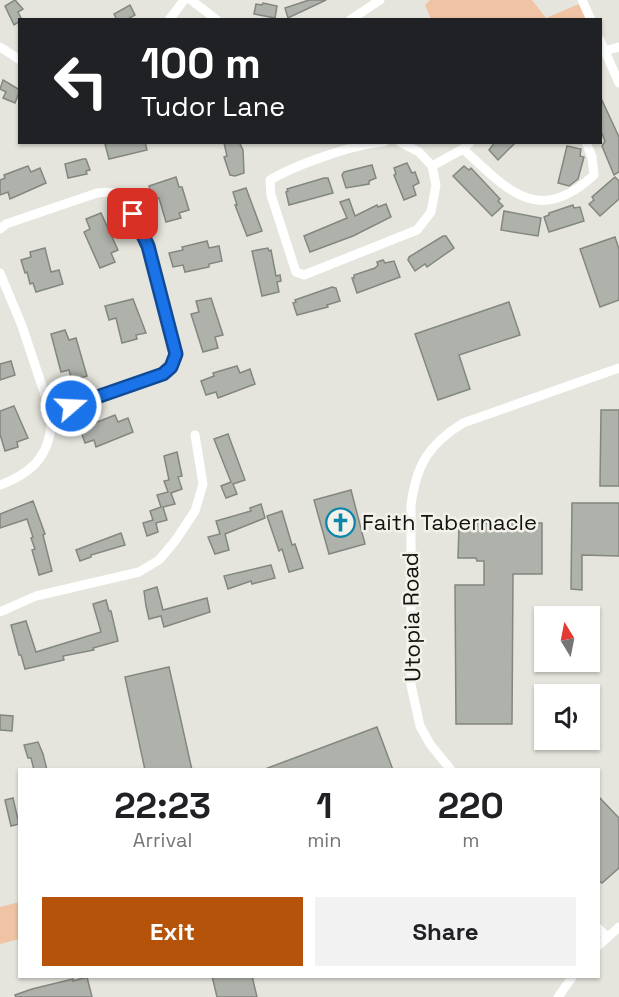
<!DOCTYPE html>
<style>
:root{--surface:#fff;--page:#f2f2f2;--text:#202124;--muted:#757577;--accent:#b45309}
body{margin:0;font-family:"Space Grotesk",sans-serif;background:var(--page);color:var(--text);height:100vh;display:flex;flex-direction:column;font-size:22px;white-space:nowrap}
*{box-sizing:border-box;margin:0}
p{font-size:20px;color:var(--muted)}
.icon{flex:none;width:33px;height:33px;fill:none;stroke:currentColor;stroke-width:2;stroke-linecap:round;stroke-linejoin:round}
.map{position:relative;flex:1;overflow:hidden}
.details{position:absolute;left:18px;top:768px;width:582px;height:210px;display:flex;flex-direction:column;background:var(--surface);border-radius:0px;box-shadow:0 2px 4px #0004}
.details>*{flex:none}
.hud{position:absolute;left:18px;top:18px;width:584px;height:126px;border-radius:0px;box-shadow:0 2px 4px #0004;background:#202124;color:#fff;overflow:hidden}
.needle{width:39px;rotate:350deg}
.buttons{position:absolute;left:534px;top:606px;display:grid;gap:12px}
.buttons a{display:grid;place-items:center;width:66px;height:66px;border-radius:0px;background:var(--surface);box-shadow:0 2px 4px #0004;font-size:30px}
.pin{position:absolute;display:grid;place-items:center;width:51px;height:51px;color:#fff;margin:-26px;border-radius:12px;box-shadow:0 3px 9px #0006}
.me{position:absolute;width:66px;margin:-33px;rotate:71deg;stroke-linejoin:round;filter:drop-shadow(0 0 4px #0008)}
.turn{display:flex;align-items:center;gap:21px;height:126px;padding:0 24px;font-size:27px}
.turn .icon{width:78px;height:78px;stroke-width:2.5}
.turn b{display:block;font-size:42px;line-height:51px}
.eta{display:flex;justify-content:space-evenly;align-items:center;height:102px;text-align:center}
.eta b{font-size:36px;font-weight:600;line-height:42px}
.button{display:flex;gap:12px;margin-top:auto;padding:12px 24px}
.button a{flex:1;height:69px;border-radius:0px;background:var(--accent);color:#fff;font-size:24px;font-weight:600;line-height:69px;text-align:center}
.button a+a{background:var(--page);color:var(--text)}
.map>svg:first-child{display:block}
.green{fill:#efc3a3}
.building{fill:#aeb2ab;stroke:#838780;stroke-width:1.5}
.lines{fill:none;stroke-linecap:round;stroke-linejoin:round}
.minor{stroke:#fff;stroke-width:9}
.route-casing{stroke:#114b97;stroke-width:15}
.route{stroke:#1a73e8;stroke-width:10}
.labels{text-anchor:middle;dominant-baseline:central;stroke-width:5;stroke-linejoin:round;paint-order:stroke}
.poi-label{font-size:22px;fill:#121210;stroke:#f3f2ea;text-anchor:start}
.street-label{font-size:22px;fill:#121210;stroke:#f3f2ea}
</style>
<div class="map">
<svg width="619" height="997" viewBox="0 0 619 997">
<rect width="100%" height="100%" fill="#e5e5dd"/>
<!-- green -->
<g class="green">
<path d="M430,0H532L546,18L579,4L586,19H431L425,5Z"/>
<path d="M19,902V939L0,944V907Z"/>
</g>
<!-- building -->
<g class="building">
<path d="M15,0L23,9L18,12L22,20L14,25L5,6Z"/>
<path d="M309,0H326L288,18L285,8Z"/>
<path d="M263,3L277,6L275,18L254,14L256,4L262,5Z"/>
<path d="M130,5L135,15L126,20H117L114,14Z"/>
<path d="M3,80L20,90L15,103L3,98L6,92L0,89Z"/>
<path d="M600,96L619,137V172L614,175L602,146L605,141L600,129Z"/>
<path d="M112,142H145L147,150L109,159L105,144Z"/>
<path d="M239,142L243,150L244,173L235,176L230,175L224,157L227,156L224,143Z"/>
<path d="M495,142H516L498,160L489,150Z"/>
<path d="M567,146L581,149L580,156L584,157L578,179L569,186L558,183Z"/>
<path d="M83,159H86L90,170L86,171L87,174L68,178L65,164Z"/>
<path d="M407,163L412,173L415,172L419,183L413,186L416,195L404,200L394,175L396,174L394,168Z"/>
<path d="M372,165L376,178L369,181V184L346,188L342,175L344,172Z"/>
<path d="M28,166L31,172L40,168L46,183L10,199L8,192L0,195V180L5,178L4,175Z"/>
<path d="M464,166L469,170L471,168L500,199L498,201L503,206L492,216L453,176Z"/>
<path d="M176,177L179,187H182L189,210L179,213L181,218L166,222L159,198L153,200L149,186Z"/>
<path d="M615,177L619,181V199L600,216L589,204L594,200L592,197Z"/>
<path d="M324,178H328L333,193L289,205L286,192L288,191L287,189Z"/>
<path d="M246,188L262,231L247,236L235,205H237L233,192Z"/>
<path d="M349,199L355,216L377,205L378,207L386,204L391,217L353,236L310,252L304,236L347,218L340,202Z"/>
<path d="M573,205L574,208L580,207L584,221L549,232L544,217L549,215V213Z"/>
<path d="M504,211L541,218L538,236L501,230Z"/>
<path d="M101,213L118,250L111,253L115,262L100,268L84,232L90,229L86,219Z"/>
<path d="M443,236H446L454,248L427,267L425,264L415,271L408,260L409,257Z"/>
<path d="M615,237L619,249V300L600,307L580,249Z"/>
<path d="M207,241L209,248L219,246L222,261L209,264V267L185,272L183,265L173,267L169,253L183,250L182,247Z"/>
<path d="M45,248L51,272L59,270L63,284L36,292L33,283L30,284L27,272L25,273L21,260L31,257L30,252Z"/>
<path d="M268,248L269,251L271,250L276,276L280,275L281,281L277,282L279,292L262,296L252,251Z"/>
<path d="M383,260L385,263L394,261L400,277L357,293L352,278H354V275L375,268L378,265L377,262Z"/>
<path d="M332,287L336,288L340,301L327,305L328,307L297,315L293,303L296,302L295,300Z"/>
<path d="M211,298L223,335L215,337L218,348L203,352L191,314L199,312L196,301Z"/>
<path d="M133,299L146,333L136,335L137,339L122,343L116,318L109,320L105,306Z"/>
<path d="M509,302L520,335L459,355L470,389L438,400L415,334Z"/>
<path d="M65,330L69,340L76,338L87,376L72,381L69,370L61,372L51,334Z"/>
<path d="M11,361L15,375L0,380V364Z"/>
<path d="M237,366L240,373L250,369L255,384L218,398L216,392L206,395L201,381L214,376L213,373Z"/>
<path d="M14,406L28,438L17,442L18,447L5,451L0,434V411Z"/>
<path d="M601,410H619V486H600Z"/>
<path d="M115,415L118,422L128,418L133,432L96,447L94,440L85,443L80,429Z"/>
<path d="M228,434L245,480L233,484L237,494L226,498L221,486L231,482L214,439Z"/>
<path d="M177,452L182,476L178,477L182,489L171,493L175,504L163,507L167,520L156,523L158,532L147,536L143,523L153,520L150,511L161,507L157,495L168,492L164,481L169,480L164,456Z"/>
<path d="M351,490L365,544L329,554L314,500Z"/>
<path d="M33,501L45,534L43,535L52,571L39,575L32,550L35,549L31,538L33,537L27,519L0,528V514Z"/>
<path d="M572,503H619V556L582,555V590L571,589Z"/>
<path d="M261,504L265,518L225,534L229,550L215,554L208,537L220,534L216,521L251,511L250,508Z"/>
<path d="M282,511L292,545L295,544L303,568L289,572L282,549L279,551L267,516Z"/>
<path d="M477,523H542V574H513L512,724H456L455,585H484V561H477L476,558H458L459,526H477Z"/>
<path d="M121,533L125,545L91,555V557L80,561L76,550Z"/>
<path d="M271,565L275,578L252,584L251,581L228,589L224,576Z"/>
<path d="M157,587L163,610L207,598L210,612L164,627L161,616L149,619L146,606L144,591Z"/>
<path d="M106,600L109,611H111L118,641L93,648L94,650L63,656L64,660L25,669L21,655H19L11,625L26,621L36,652L101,632L93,604Z"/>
<path d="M169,667L192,770H145L125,677Z"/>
<path d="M0,715L13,716L12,731L0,730Z"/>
<path d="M377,727L393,770H266L265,769Z"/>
<path d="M38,742L43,754L47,770H34L31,758H28L24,745Z"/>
<path d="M598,796L619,818V868L602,883L598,880Z"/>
<path d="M13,798L19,824L11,826L5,800Z"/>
<path d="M212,976H252L257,997H217Z"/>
<path d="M87,977L92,997H16L15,995L32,989L73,979V981Z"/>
</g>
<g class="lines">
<!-- minor -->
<g class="minor">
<path d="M191,0L217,20"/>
<path d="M582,0L591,20"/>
<path d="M169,20L184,0"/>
<path d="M350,20L380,0"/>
<path d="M600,40L619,83"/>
<path d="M0,47L20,60"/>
<path d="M600,52L619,47"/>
<path d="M384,142C354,144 295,165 270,180L271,195L296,272L304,275L417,230L431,212L436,185L432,166L419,152L400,142"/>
<path d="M470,142L463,149C508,190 538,227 594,175L592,157L586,142"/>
<path d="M432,166L463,149"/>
<path d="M0,229L6,224L97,193C106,192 116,191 123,198C149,225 166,316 176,354L171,367L163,374L51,413C53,452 35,472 0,485"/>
<path d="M0,273L22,326L51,413"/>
<path d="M0,612L36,596L139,572L159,560L175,541L195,511L203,484L195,435"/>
<path d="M451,770L430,744L420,726L411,685V505C416,465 429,444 463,423L619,368"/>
<path d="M598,928L607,937"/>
<path d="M598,946L619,927"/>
<path d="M558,997L573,976"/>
</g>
</g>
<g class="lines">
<defs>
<path id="route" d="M71,406L163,374L171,367L176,354L148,246L133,214"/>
</defs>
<!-- route casing -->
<use href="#route" class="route-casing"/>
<!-- route -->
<use href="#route" class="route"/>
</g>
<!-- icons -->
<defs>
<symbol id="church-ring" viewBox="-11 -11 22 22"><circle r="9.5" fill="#f3f2ea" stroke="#0b85aa" stroke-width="1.5"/><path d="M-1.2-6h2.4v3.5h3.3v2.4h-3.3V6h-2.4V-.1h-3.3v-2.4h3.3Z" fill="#0b85aa"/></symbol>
</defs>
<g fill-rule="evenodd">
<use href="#church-ring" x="324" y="506" width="33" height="33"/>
</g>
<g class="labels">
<!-- poi labels -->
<g class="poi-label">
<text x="362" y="522">Faith Tabernacle</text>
</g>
<!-- street labels -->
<g class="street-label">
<text transform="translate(411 617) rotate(-91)">Utopia Road</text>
</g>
</g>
</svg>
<div class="buttons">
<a><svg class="needle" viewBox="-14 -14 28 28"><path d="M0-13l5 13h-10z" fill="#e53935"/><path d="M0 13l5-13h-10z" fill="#757577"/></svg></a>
<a><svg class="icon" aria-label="sound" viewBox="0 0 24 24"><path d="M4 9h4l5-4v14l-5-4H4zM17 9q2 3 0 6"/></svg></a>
</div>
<div class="pin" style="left:133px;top:214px;background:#d93025"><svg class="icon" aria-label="arrive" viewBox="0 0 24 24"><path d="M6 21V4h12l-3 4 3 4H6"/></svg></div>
<svg class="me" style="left:71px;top:406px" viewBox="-20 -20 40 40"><circle r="17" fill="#1a73e8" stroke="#fff" stroke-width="3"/><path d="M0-11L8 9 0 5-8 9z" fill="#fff"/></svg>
<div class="hud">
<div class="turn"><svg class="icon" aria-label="left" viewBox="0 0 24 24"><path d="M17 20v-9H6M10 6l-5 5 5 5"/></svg><div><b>100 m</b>Tudor Lane</div></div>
</div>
<section class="details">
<div class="eta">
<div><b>22:23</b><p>Arrival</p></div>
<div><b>1</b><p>min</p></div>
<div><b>220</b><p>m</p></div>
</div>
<div class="button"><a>Exit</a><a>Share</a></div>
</section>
</div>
